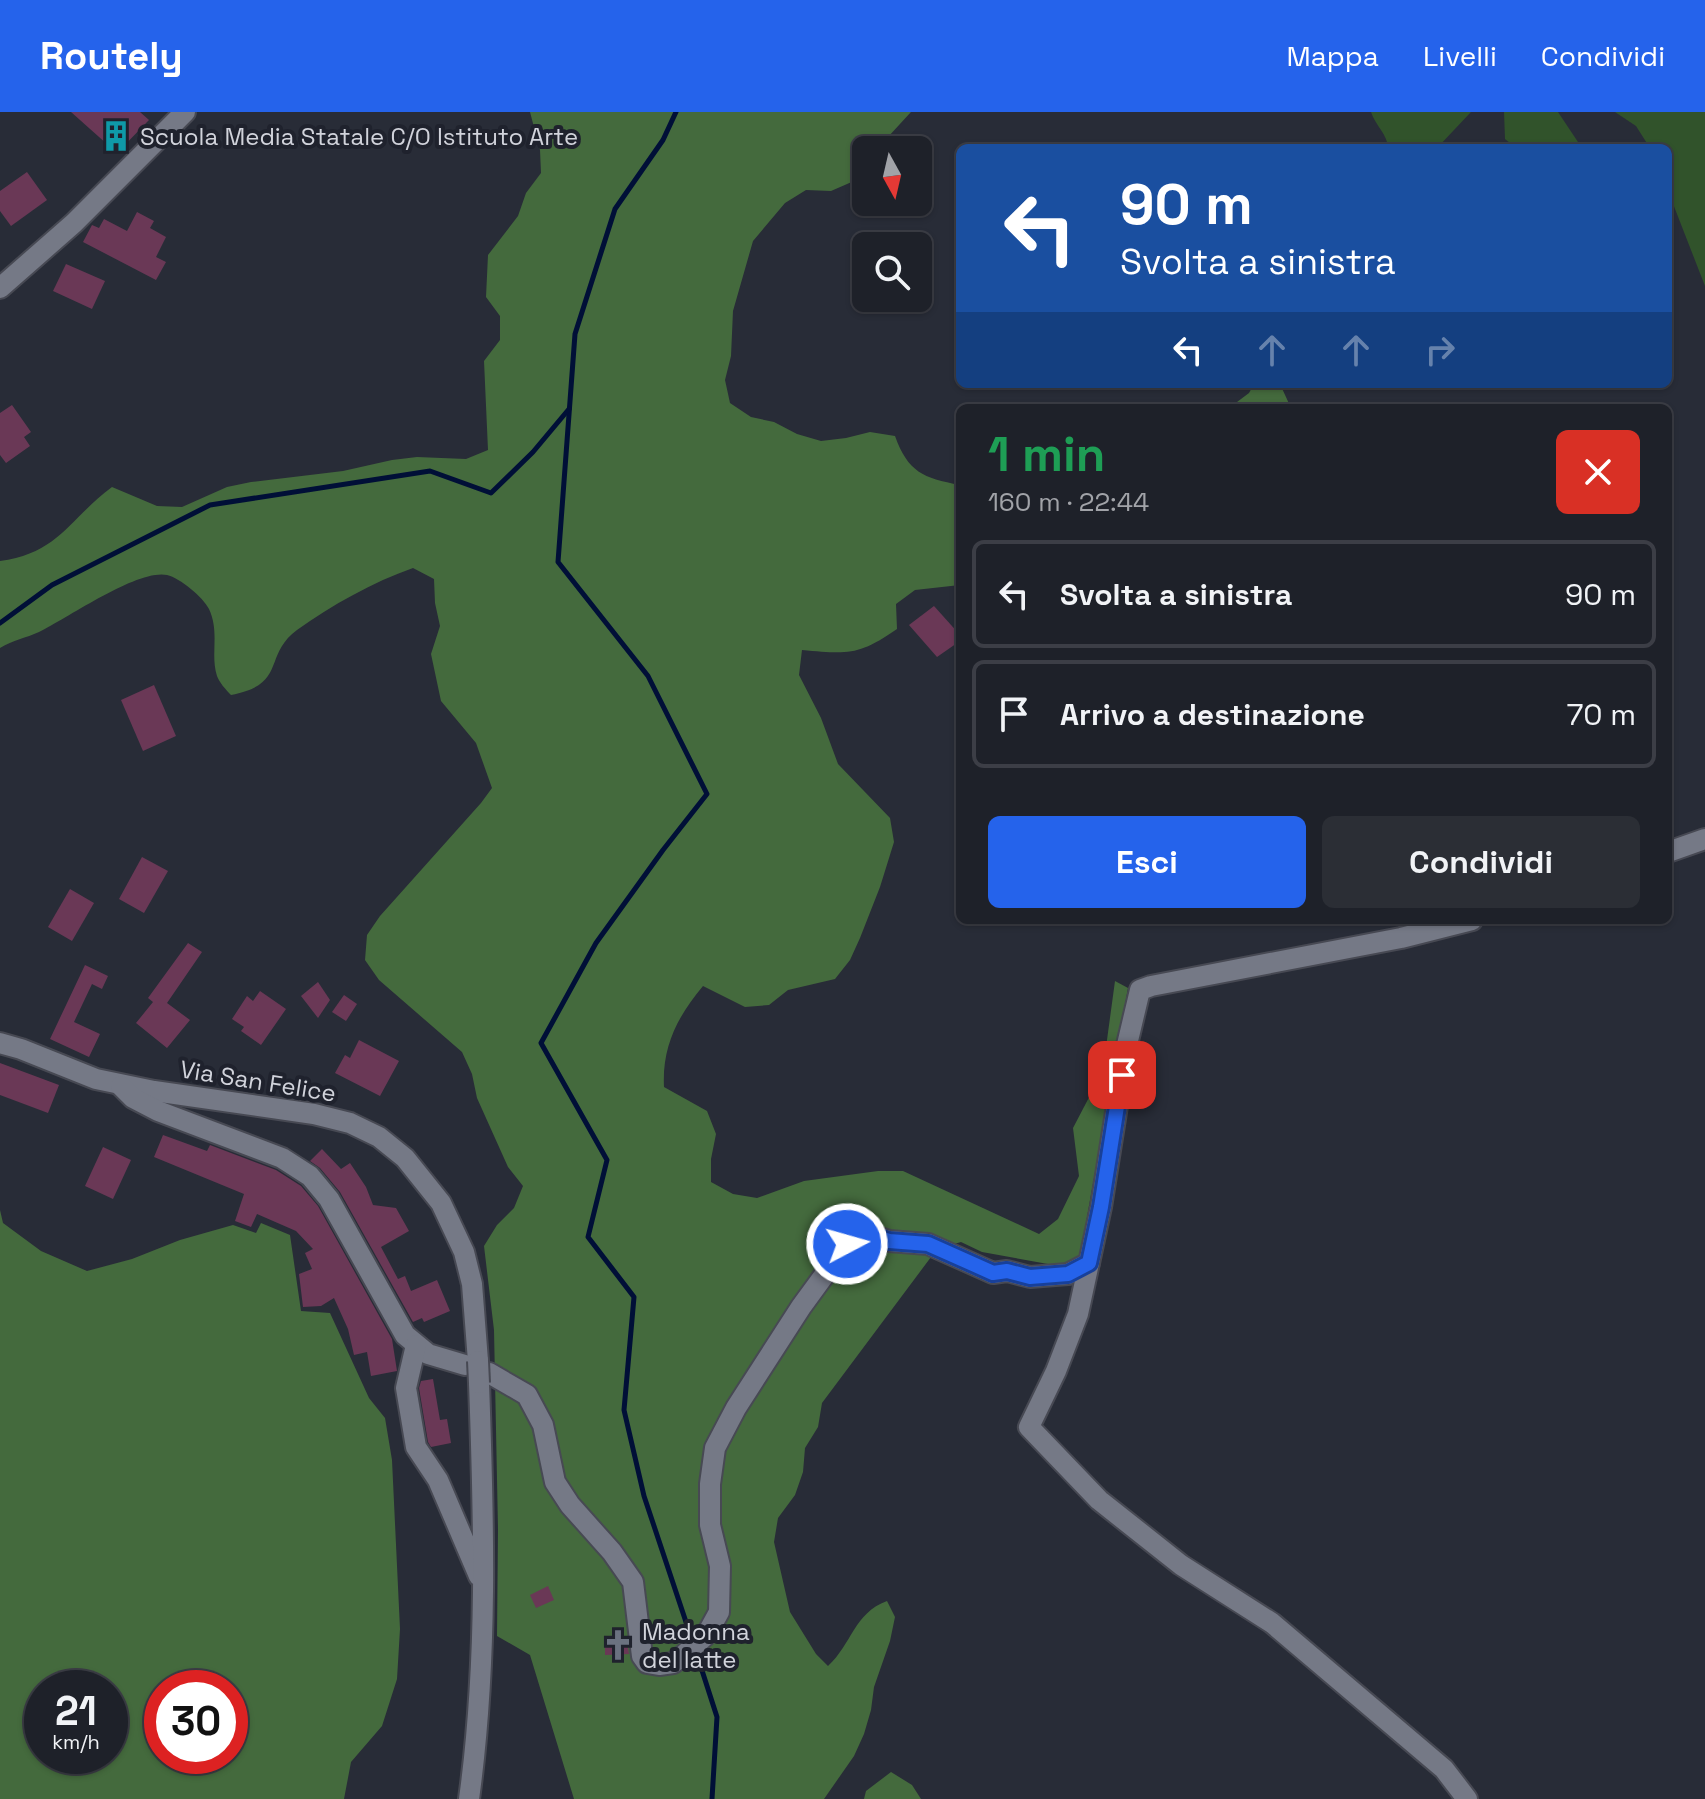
<!DOCTYPE html>
<html lang="it">
<meta charset="utf-8">
<style>
:root{--surface:#1e2129;--page:#2b2e35;--text:#f1f3f6;--muted:#a1a3a8;--line:#3c3e46;--accent:#2563eb}
body{margin:0;font-family:"Space Grotesk",sans-serif;background:var(--page);color:var(--text);height:100vh;display:flex;flex-direction:column;font-size:30px;white-space:nowrap}
*{box-sizing:border-box;margin:0}
p{font-size:26px;color:var(--muted)}
.icon{flex:none;width:44px;height:44px;fill:none;stroke:currentColor;stroke-width:2;stroke-linecap:round;stroke-linejoin:round}
.map{position:relative;flex:1;overflow:hidden}
.side{position:absolute;left:956px;top:292px;width:716px;height:520px;display:flex;flex-direction:column;background:var(--surface);border-radius:12px;box-shadow:0 2px 6px #0004,0 0 0 2px var(--line)}
.side>*{flex:none}
.hud{position:absolute;left:956px;top:32px;width:716px;height:244px;border-radius:12px;box-shadow:0 2px 6px #0004,0 0 0 2px var(--line);background:#1a4fa0;color:#fff;overflow:hidden}
.needle{width:52px;rotate:172deg}
.controls{position:absolute;left:852px;top:24px;display:grid;gap:16px}
.controls a{display:grid;place-items:center;width:80px;height:80px;border-radius:12px;background:var(--surface);box-shadow:0 2px 6px #0004,0 0 0 2px var(--line);font-size:40px}
.speed{position:absolute;left:24px;top:1558px;display:flex;gap:16px;font-size:40px;font-weight:700;text-align:center}
.speed>*{display:grid;place-content:center;width:104px;height:104px;border-radius:50%;background:var(--surface);box-shadow:0 2px 6px #0004,0 0 0 2px var(--line);line-height:1}
.speed small{font-size:20px;font-weight:400}
.speed .limit{border:12px solid #d22;background:#fff;color:#111}
.pin{position:absolute;display:grid;place-items:center;width:68px;height:68px;color:#fff;margin:-34px;border-radius:16px;box-shadow:0 4px 12px #0006}
.me{position:absolute;width:88px;margin:-44px;rotate:84deg;stroke-linejoin:round;filter:drop-shadow(0 0 6px #0008)}
.turn{display:flex;align-items:center;gap:28px;height:168px;padding:0 32px;font-size:36px}
.turn .icon{width:104px;height:104px;stroke-width:2.5}
.turn b{display:block;font-size:56px;line-height:68px}
.lanes{display:flex;align-items:center;height:76px;padding:0 32px;background:#0003;justify-content:center;gap:40px;direction:ltr}
.lanes .off{opacity:.35}
.round{display:grid;place-items:center;flex:none;width:84px;height:84px;border-radius:12px;background:var(--page)}
.headline{display:flex;align-items:center;justify-content:space-between;height:136px;padding:0 32px}
h1{font-size:48px;font-weight:800;line-height:60px;color:#1e9e55}
.primary-button{display:flex;gap:16px;margin-top:auto;padding:16px 32px}
.primary-button a{flex:1;height:92px;border-radius:12px;background:var(--accent);color:#fff;font-size:32px;font-weight:800;line-height:92px;text-align:center}
.primary-button a+a{background:var(--page);color:var(--text)}
ul{padding:0;list-style:none}
li{display:flex;align-items:center;gap:24px;height:108px;margin:0 16px 12px;padding:0 16px;border:4px solid var(--line);border-radius:12px}
li div{flex:1}
li b{display:block;font-size:30px}
li em{font-style:normal}
header{display:flex;align-items:center;gap:48px;box-sizing:border-box;height:112px;padding:0 40px;background:var(--accent);color:#fff}
header strong{font-size:38px}
nav{display:flex;gap:44px;margin-inline-start:auto;font-size:28px}
.map>svg:first-child{display:block}
.green{fill:#31532b}
.forest{fill:#446a3d;fill-rule:evenodd}
.lines{fill:none;stroke-linecap:round;stroke-linejoin:round}
.stream{stroke:#000f37;stroke-width:5}
.building{fill:#6a3856}
.minor-casing{stroke:#474953;stroke-width:24}
.minor{stroke:#757986;stroke-width:20}
.minor-bridge-casing{stroke:#474953;stroke-width:24;stroke-linecap:butt}
.minor-bridge{stroke:#757986;stroke-width:20}
.route-casing{stroke:#184099;stroke-width:20}
.route{stroke:#2563eb;stroke-width:14}
.labels{text-anchor:middle;dominant-baseline:central;stroke-width:8;stroke-linejoin:round;paint-order:stroke}
.poi-label{font-size:24px;fill:#d1d3db;stroke:#1f222d;text-anchor:start}
.street-label{font-size:24px;fill:#d1d3db;stroke:#1f222d}
</style>
<header>
<strong>Routely</strong>
<nav><a>Mappa</a><a>Livelli</a><a>Condividi</a></nav>
</header>
<div class="map">
<svg width="1705" height="1687" viewBox="0 0 1705 1687">
<rect width="100%" height="100%" fill="#282c37"/>
<!-- green -->
<g class="green">
<path d="M1371,0H1471L1437,36H1388C1388,23 1375,13 1371,0Z"/>
<path d="M1504,0H1558L1582,36H1516L1505,27Z"/>
<path d="M1615,0H1705V174L1668,79V36H1650L1636,14Z"/>
</g>
<!-- forest -->
<g class="forest">
<path d="M530,0H911L876,38H866V49L854,69L831,79L806,78L785,91L753,129L733,199L731,244L725,268L730,291L751,305L774,310L797,322L821,329L846,326L870,320L895,324C908,360 923,366 960,373V473L915,478L896,492L897,517C858,544 848,542 802,538L799,563L821,606L838,652L890,706L894,730L880,775L860,826L850,848L835,867L788,878L769,893L745,895L703,874C677,905 662,935 664,975L707,999L716,1022L711,1047V1070L733,1082L757,1086L804,1069L878,1059H903L1039,1122L1058,1107L1079,1064L1073,1016L1096,972L1104,950L1115,869L1128,876L1080,1144L1059,1154L982,1140L961,1130L937,1137L822,1291L818,1315L805,1336L803,1360L795,1383L778,1406L774,1430L790,1500L816,1542L828,1554C852,1532 854,1501 887,1489L895,1505L890,1529L874,1575L871,1598L864,1622L854,1644L824,1687H574L530,1543L497,1524L498,1417L494,1218L484,1134L497,1113L514,1096L523,1074L508,1055L477,986L472,962L462,940L379,868L365,848L367,823L380,804L481,691L492,676L476,631L441,589L431,542L440,514L435,491L434,467L413,456C373,470 332,493 297,518C262,544 288,572 231,583C226,578 219,570 217,564C210,542 220,521 209,497C203,485 180,466 167,463C137,457 68,506 39,520C26,526 13,528 0,536V449C59,441 69,407 112,375L157,394L182,395L227,375L251,370L343,359L392,348L417,345L466,347L488,338L484,249L500,228V204L486,185L488,143L518,104L526,81L541,61L540,38Z"/>
<path d="M1254,272H1280L1291,296H1229L1249,281Z"/>
<path d="M0,1098L3,1111L41,1139L87,1159L132,1147L180,1128L233,1113L256,1121L261,1111L290,1123L301,1199L330,1201L369,1286L385,1306L392,1348L400,1517L397,1567L382,1614L351,1650L344,1687H0ZM110,1576V1644H42V1576ZM230,1576V1644H162V1576Z"/>
<path d="M891,1660L912,1673L921,1687H864L866,1679Z"/>
</g>
<g class="lines">
<!-- stream -->
<g class="stream">
<path d="M676,0L663,28L615,97L575,222L558,450L648,564L707,682L663,738L596,831L541,931L607,1048L588,1125L634,1185L624,1298L644,1384L691,1525"/>
<path d="M0,511L52,473L210,393L430,359L491,381L533,340L569,297"/>
<path d="M698,1546L717,1605L712,1687"/>
</g>
</g>
<!-- building -->
<g class="building">
<path d="M71,0H140L149,8L117,41Z"/>
<path d="M27,60L47,88L11,114L0,99V79Z"/>
<path d="M137,100L154,109L150,116L166,125L156,145L166,150L156,168L83,130L92,113L99,116L104,107L127,119Z"/>
<path d="M66,152L105,169L92,197L53,179Z"/>
<path d="M12,293L31,320L24,325L30,334L6,351L0,343V301Z"/>
<path d="M934,494L960,523V529L937,545L909,513Z"/>
<path d="M154,573L176,624L143,639L121,588Z"/>
<path d="M142,745L168,759L144,801L119,787Z"/>
<path d="M70,777L94,791L72,829L48,815Z"/>
<path d="M188,831L202,840L167,891L190,908L167,936L136,911L153,890L148,886Z"/>
<path d="M85,853L108,864L102,877L92,872L74,910L100,922L89,945L50,927Z"/>
<path d="M318,870L330,888L318,906L301,884Z"/>
<path d="M260,879L286,897L261,933L241,919L244,915L232,907L247,884L253,889Z"/>
<path d="M344,883L357,892L346,909L332,900Z"/>
<path d="M359,928L399,949L380,984L335,961L345,943L350,946Z"/>
<path d="M0,951L59,973L48,1001L0,983Z"/>
<path d="M163,1023L207,1039L210,1033L276,1058L301,1074L318,1094L392,1227L397,1259L371,1264L367,1240L354,1243L348,1217L334,1186L321,1194L303,1195L299,1162L312,1157L305,1141L313,1137L296,1119L257,1102L251,1115L235,1109L244,1082L154,1045Z"/>
<path d="M103,1035L131,1048L113,1087L85,1074Z"/>
<path d="M322,1037L341,1057L350,1051L366,1075L373,1093L396,1096L409,1119L381,1135L398,1167L405,1164L411,1179L437,1168L450,1199L424,1210L422,1206L413,1210L340,1080L320,1056L310,1049Z"/>
<path d="M433,1267L440,1308L447,1307L451,1331L431,1335L428,1330L419,1276L421,1269Z"/>
<path d="M548,1474L554,1488L536,1496L530,1483Z"/>
<path d="M626,1524L629,1542L605,1543V1525Z"/>
</g>
<g class="lines">
<defs>
<g id="minor">
<path d="M0,176L74,111L185,0"/>
<path d="M1668,740L1705,727"/>
<path d="M0,931L21,937L96,967L154,979L314,1002L350,1011L379,1025L405,1046L441,1091L464,1140L472,1172L478,1249"/>
<path d="M121,974L133,986L158,999L282,1046L310,1064L329,1087L405,1223L428,1242L465,1253"/>
<path d="M1089,1151L1078,1202L1056,1259L1029,1315L1099,1388L1181,1453L1272,1511L1444,1657L1467,1687"/>
<path d="M416,1233L406,1276L416,1335L438,1368L479,1464"/>
<path d="M489,1261L527,1283L543,1313L555,1370L570,1393L612,1440L633,1470L642,1544L647,1551L659,1553L673,1551L684,1543L707,1522L719,1500L720,1454L710,1413V1372L715,1336L736,1296L801,1195L847,1132L870,1123L889,1129L928,1132L993,1161L1007,1159L1030,1165L1068,1162L1089,1151L1101,1095L1126,937L1140,878L1151,874L1401,826L1472,808"/>
<path d="M469,1687C488,1550 484,1410 479,1271"/>
</g>
</defs>
<!-- minor casing -->
<use href="#minor" class="minor-casing"/>
<!-- minor -->
<use href="#minor" class="minor"/>
<defs>
<path id="minor-bridge" d="M478,1249L479,1271"/>
</defs>
<!-- minor-bridge casing -->
<use href="#minor-bridge" class="minor-bridge-casing"/>
<!-- minor-bridge -->
<use href="#minor-bridge" class="minor-bridge"/>
</g>
<g class="lines">
<defs>
<path id="route" d="M847,1132L870,1123L889,1129L928,1132L993,1161L1007,1159L1030,1165L1068,1162L1089,1151L1101,1095L1122,963"/>
</defs>
<!-- route casing -->
<use href="#route" class="route-casing"/>
<!-- route -->
<use href="#route" class="route"/>
</g>
<!-- icons -->
<defs>
<symbol id="building-bare" viewBox="-9 -9 18 18"><path d="M-4-6H4V6H1V3H-1V6H-4ZM-2.5-4.3h1.7v1.8h-1.7ZM.8-4.3h1.7v1.8H.8ZM-2.5-1h1.7V.8h-1.7ZM.8-1h1.7V.8H.8Z" fill="#0f9aa8" stroke="#1f222d" stroke-width="2.5" paint-order="stroke"/></symbol>
<symbol id="church-bare" viewBox="-9 -9 18 18"><path d="M-1.2-6h2.4v3.5h3.3v2.4h-3.3V6h-2.4V-.1h-3.3v-2.4h3.3Z" fill="#6b7280" stroke="#1f222d" stroke-width="2.5" paint-order="stroke"/></symbol>
</defs>
<g fill-rule="evenodd">
<use href="#building-bare" x="94" y="2" width="44" height="44"/>
<use href="#church-bare" x="596" y="1511" width="44" height="44"/>
</g>
<g class="labels">
<!-- poi labels -->
<g class="poi-label">
<text x="140" y="24">Scuola Media Statale C/O Istituto Arte</text>
<text x="642" y="1519">Madonna<tspan x="642" dy="28">del latte</tspan></text>
</g>
<!-- street labels -->
<g class="street-label">
<text transform="translate(258 969) rotate(9)">Via San Felice</text>
</g>
</g>
</svg>
<div class="controls">
<a><svg class="needle" viewBox="-14 -14 28 28"><path d="M0-13l5 13h-10z" fill="#e53935"/><path d="M0 13l5-13h-10z" fill="#a1a3a8"/></svg></a>
<a><svg class="icon" aria-label="search" viewBox="0 0 24 24"><circle cx="10" cy="10" r="6"/><path d="M15 15l6 6"/></svg></a>
</div>
<div class="speed"><div>21<small>km/h</small></div><div class="limit">30</div></div>
<div class="pin" style="left:1122px;top:963px;background:#d93025"><svg class="icon" aria-label="arrive" viewBox="0 0 24 24"><path d="M6 21V4h12l-3 4 3 4H6"/></svg></div>
<svg class="me" style="left:847px;top:1132px" viewBox="-20 -20 40 40"><circle r="17" fill="#2563eb" stroke="#fff" stroke-width="3"/><path d="M0-11L8 9 0 5-8 9z" fill="#fff"/></svg>
<div class="hud">
<div class="turn"><svg class="icon" aria-label="left" viewBox="0 0 24 24"><path d="M17 20v-9H6M10 6l-5 5 5 5"/></svg><div><b>90 m</b>Svolta a sinistra</div></div>
<div class="lanes"><svg class="icon" aria-label="left" viewBox="0 0 24 24"><path d="M17 20v-9H6M10 6l-5 5 5 5"/></svg><svg class="icon off" aria-label="ahead" viewBox="0 0 24 24"><path d="M12 20V5M6 11l6-6 6 6"/></svg><svg class="icon off" aria-label="ahead" viewBox="0 0 24 24"><path d="M12 20V5M6 11l6-6 6 6"/></svg><svg class="icon off" aria-label="right" viewBox="0 0 24 24"><path d="M7 20v-9h11M14 6l5 5-5 5"/></svg></div>
</div>
<section class="side">
<div class="headline"><div><h1>1 min</h1><p>160 m · 22:44</p></div><a class="round" style="background:#d93025;color:#fff"><svg class="icon" aria-label="close" viewBox="0 0 24 24"><path d="M6 6l12 12M18 6L6 18"/></svg></a></div>
<ul>
<li><svg class="icon" aria-label="left" viewBox="0 0 24 24"><path d="M17 20v-9H6M10 6l-5 5 5 5"/></svg><div><b>Svolta a sinistra</b></div><em>90 m</em></li>
<li><svg class="icon" aria-label="arrive" viewBox="0 0 24 24"><path d="M6 21V4h12l-3 4 3 4H6"/></svg><div><b>Arrivo a destinazione</b></div><em>70 m</em></li>
</ul>
<div class="primary-button"><a>Esci</a><a>Condividi</a></div>
</section>
</div>
